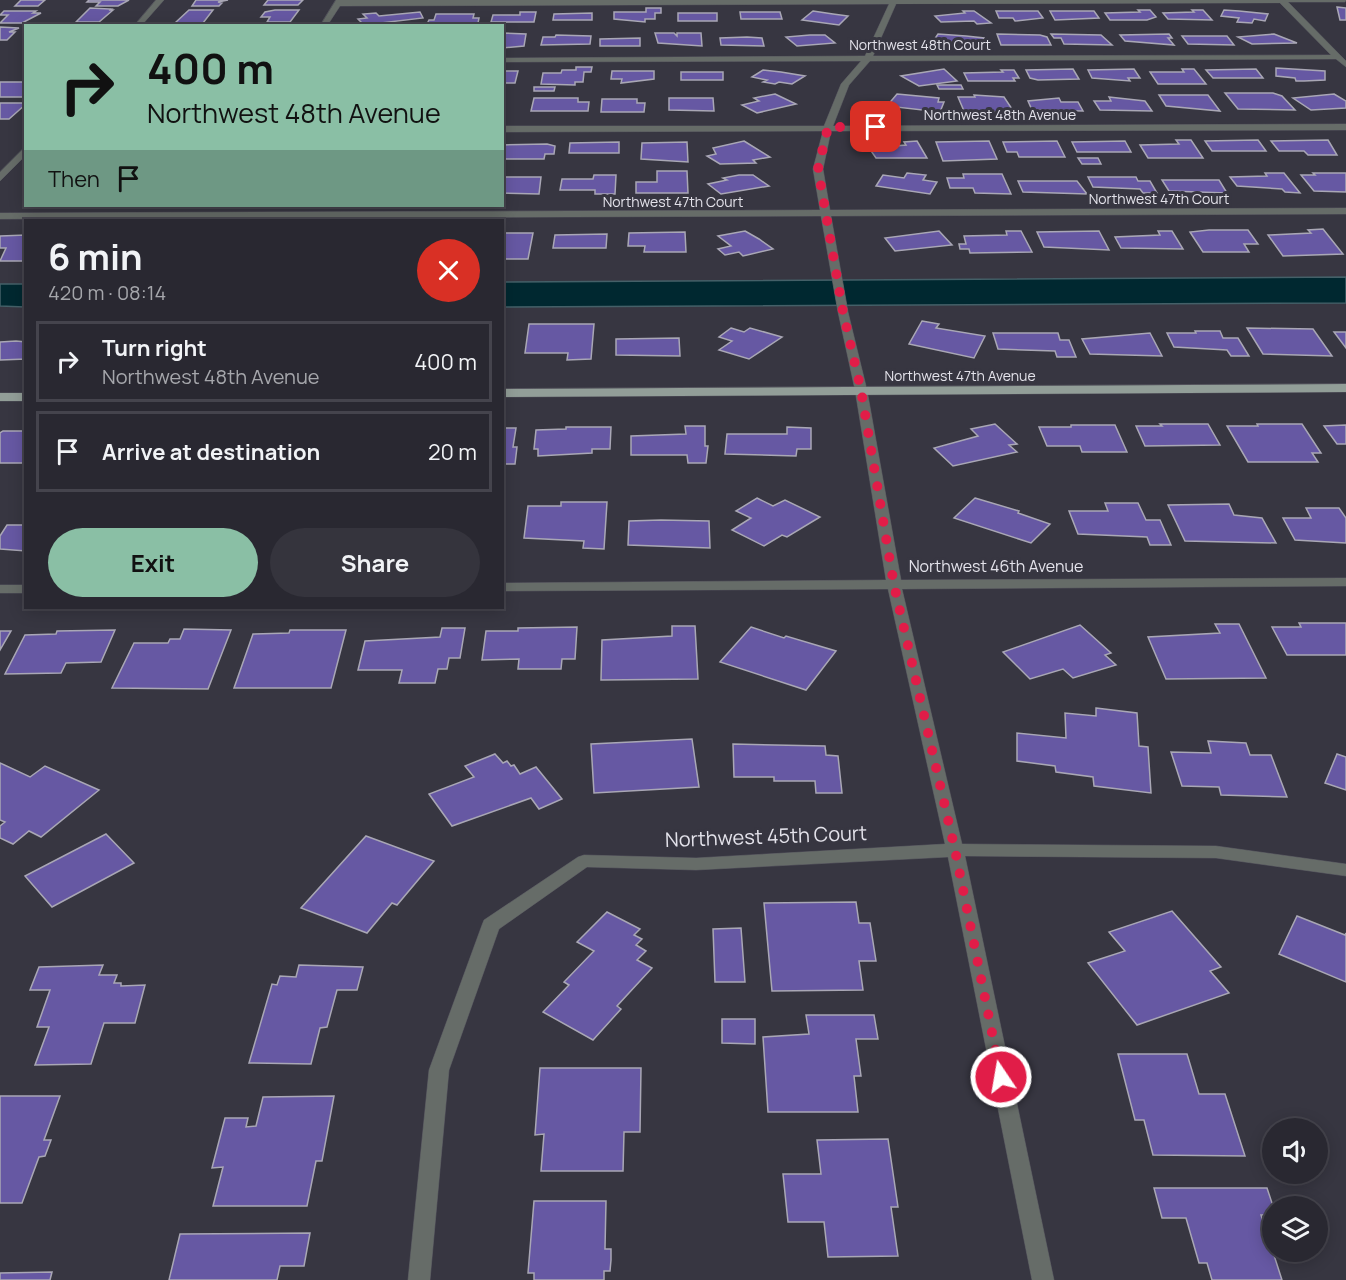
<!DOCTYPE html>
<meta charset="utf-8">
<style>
:root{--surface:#292831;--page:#35343d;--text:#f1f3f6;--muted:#a5a6ab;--line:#45444d;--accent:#8abfa5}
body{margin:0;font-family:Manrope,sans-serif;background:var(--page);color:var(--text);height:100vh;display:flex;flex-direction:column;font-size:22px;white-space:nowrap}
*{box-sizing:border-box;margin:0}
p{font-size:20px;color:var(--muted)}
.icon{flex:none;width:33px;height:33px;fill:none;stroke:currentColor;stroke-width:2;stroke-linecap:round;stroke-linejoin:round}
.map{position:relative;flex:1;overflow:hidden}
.drawer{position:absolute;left:24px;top:219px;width:480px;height:390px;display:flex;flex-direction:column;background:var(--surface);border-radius:0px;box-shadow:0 3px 15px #0003,0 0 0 2px var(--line)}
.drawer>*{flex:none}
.top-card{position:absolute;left:24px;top:24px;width:480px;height:183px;border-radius:0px;box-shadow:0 3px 15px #0003,0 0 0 2px var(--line);background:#8abfa5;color:#111;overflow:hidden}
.tools{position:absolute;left:1262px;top:1118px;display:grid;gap:12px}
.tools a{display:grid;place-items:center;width:66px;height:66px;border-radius:50%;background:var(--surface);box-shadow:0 3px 15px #0003,0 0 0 2px var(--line);font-size:30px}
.pin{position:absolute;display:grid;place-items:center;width:51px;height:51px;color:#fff;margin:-26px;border-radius:12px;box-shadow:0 3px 9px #0006}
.me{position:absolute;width:66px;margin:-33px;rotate:348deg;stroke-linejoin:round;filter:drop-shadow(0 0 4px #0008)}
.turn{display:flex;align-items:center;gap:21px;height:126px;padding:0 24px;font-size:27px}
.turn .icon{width:78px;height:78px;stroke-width:2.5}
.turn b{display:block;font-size:42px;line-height:51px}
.then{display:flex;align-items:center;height:57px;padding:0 24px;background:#0003;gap:12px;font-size:22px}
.round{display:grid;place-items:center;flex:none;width:63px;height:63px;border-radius:32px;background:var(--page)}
.head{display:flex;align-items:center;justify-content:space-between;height:102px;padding:0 24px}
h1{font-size:36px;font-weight:700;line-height:45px}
.button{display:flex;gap:12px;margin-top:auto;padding:12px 24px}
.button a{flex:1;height:69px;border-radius:36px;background:var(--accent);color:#111;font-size:24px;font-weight:700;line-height:69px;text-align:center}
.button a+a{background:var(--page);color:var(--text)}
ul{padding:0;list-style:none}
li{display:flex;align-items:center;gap:18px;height:81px;margin:0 12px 9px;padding:0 12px;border:3px solid var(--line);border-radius:0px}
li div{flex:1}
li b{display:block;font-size:22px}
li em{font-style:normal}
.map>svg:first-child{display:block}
.water{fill:#002830;stroke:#446068;stroke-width:1.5}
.building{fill:#6658a3;stroke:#a9a7b5;stroke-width:1.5}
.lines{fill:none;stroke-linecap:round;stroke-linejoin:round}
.minor-casing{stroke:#53525c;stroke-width:1}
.major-casing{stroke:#53525c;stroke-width:1}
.minor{fill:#666c68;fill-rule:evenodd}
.major{fill:#929e98;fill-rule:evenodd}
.route{stroke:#e11d48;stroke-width:10;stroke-dasharray:0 18}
.labels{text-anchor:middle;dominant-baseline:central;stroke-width:6;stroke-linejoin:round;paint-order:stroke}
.far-street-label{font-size:14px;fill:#e3e2ea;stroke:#373641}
.street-label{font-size:16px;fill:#e3e2ea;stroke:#373641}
.near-street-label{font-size:20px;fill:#e3e2ea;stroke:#373641}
</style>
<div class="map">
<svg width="1346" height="1280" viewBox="0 0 1346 1280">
<rect width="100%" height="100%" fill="#373641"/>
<!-- water -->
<g class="water">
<path d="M1346,277V303L503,307L502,282Z"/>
<path d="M0,284H25V307L0,306Z"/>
</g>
<!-- building -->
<g class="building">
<path d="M21,0H45L38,6H15Z"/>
<path d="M89,0H129L118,6H96L100,2H87Z"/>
<path d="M196,0H228L218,2L222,3L219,6H192Z"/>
<path d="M268,0H303L298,5H264Z"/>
<path d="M1337,7L1346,8V20H1340Z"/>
<path d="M90,8L111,9L109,10H113L99,22H76Z"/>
<path d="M646,8H661V13H655V19H645V22L614,19V12H646Z"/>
<path d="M189,10H213L203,23H175Z"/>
<path d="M275,10H299L290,22H267L270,17H261L265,12Z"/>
<path d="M1138,10H1150L1156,17L1147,20H1110L1105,13L1140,12Z"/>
<path d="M1192,10H1203L1212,20L1168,19L1163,13L1194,12Z"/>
<path d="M1224,10L1239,11L1268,14L1265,21L1254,19L1252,23L1237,22L1239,18L1221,16Z"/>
<path d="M4,11H36L33,13H41L22,23H0L8,15H0Z"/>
<path d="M813,11L833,14L848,16L839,25L802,20Z"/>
<path d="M963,11H974L991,23L977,24L974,21L941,22L935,16L965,13Z"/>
<path d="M996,11H1038L1043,18L1015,21L1013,18H999Z"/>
<path d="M1050,11H1094L1099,18L1055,20Z"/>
<path d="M420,12L423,18L364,25L358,19L367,18L363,14L376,13L379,16Z"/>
<path d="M520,12H536L534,22H491L493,15H520Z"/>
<path d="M740,12H780L782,19H741Z"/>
<path d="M592,13V20H553L554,14Z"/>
<rect x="678" y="13" width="39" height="8"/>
<path d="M436,14H474L473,18H479L478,23L427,24L429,20H434Z"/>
<path d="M0,27L19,28L9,32H15L7,40H0Z"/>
<path d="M502,33L526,34L524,46L502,48Z"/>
<path d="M655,33H674L677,36V33H701L702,46L658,43Z"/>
<path d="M938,34L966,36L984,38L981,45L934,40Z"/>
<path d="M997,34L1040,35L1047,37L1051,45H1001Z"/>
<path d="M1051,34L1101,35L1112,45L1064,44L1061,38H1054Z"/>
<path d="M1169,34L1172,38H1168L1174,45L1125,41L1120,35Z"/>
<path d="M1274,34L1297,43L1252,44L1238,37Z"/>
<path d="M556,35L591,36L590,44L541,45L543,37H555Z"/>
<path d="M810,35H825L835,43L797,46L786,37Z"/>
<path d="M1182,36H1227L1234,45L1188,44Z"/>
<path d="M747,37L762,38L764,46L721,45L720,38Z"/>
<path d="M640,38V46H600V39Z"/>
<path d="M576,67H592L591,72H584L583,82H575V85L541,84L543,73H561L562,70H576Z"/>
<path d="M1276,68L1325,71V80L1304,81H1296L1295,78L1276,76Z"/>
<path d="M944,69L957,81L919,86L901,76Z"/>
<path d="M1073,69L1079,79L1038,80L1030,78L1026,70Z"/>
<path d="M1134,69L1140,78H1128L1130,81L1092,78L1088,70Z"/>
<path d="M1182,69H1194L1206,84H1158L1150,72H1184Z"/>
<path d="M1256,69L1263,78H1213L1206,70Z"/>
<path d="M763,70L781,72L805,76L792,84L779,82L775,84L763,82L767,80L752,77Z"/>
<path d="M1001,70H1014L1019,78H1013L1015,81H968L964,73L1003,72Z"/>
<path d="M502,71H518L515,83H502Z"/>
<path d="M612,71H654V79L621,83L622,79H611Z"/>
<rect x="681" y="72" width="42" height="8"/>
<rect x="0" y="82" width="26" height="15"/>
<path d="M937,85H961L963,89H939Z"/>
<path d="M534,87H555L554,91H534Z"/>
<path d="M1225,93H1273L1282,96L1295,110L1238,109Z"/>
<path d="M775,94L796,104L757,113L742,105L759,101L754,98Z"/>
<path d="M897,94L939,98L938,102H944L940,112L887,106Z"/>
<path d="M1334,94L1346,101V108L1311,110L1293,98Z"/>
<path d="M974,95L1004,97L1014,112L964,111L958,97H975Z"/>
<path d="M1159,95H1208L1220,111L1166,106Z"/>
<path d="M1109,97L1145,101L1152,111L1100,110L1094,101H1111Z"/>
<path d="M534,98H578V102H589L588,111H531Z"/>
<path d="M669,98H713L714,111L669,110Z"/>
<path d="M1059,98L1061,102H1078L1083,111L1032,110L1028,101Z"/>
<path d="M602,99H637V103H645L644,112H601Z"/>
<path d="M0,103H26V104L9,119H0Z"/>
<path d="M1176,140H1191L1203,158H1148L1140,145L1179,144Z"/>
<path d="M1258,140L1266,151H1212L1205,141Z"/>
<path d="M1328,140L1337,155H1308L1304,151H1279L1271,141Z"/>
<path d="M744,141L770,157L753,160L756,163L720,164L707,156L716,154L713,148Z"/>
<path d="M917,141L927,158H876L869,148L906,145L904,142Z"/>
<path d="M989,141L997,159L943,161L936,142Z"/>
<path d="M1057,141L1065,157H1019L1017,152H1007L1003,142Z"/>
<path d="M1125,141L1131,152H1077L1072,142Z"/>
<path d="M619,142V153H569L570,143Z"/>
<path d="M687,142L688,162L641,159L642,143Z"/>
<path d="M547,144L555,146L554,154H545L544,159H502V145Z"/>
<path d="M1078,158H1098L1101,164H1082Z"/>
<path d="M657,171H687L688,193H636V182H657Z"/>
<path d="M907,173L926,175L923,180L937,182L930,194L876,186L883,175L904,178Z"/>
<path d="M1265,173H1284L1300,193L1285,192L1282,189L1237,186L1230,177L1267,176Z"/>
<path d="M1313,173H1346V192L1314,191L1301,175H1315Z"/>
<path d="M963,174H1002L1011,194L975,193L973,188H950L947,178H964Z"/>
<path d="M594,175H616L615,194H595V190H560L562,179H593Z"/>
<path d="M739,175H753L769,186L721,194L708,184L727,180L723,178Z"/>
<path d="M502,177H541L539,194L502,193Z"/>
<path d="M1088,177H1136L1138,181H1150L1157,193H1143L1140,189L1093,187Z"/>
<path d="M1162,180H1219L1227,193L1169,191Z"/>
<path d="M1018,181H1077L1087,194L1023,192Z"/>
<path d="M1323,229L1343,254L1283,256L1268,235L1311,233L1308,230Z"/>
<path d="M1209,230H1248L1258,244H1244L1249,252H1203L1190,232Z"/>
<path d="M745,231L759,239L773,249L743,256L739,252L725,255L718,249L731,246L718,236Z"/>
<path d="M939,231L952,245L895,251L885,238Z"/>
<path d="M1006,231H1021L1032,252L970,253L969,249H960L959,244H966L964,236L1007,235Z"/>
<path d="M1099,231L1109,250L1044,247L1037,232Z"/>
<path d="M1158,231H1172L1183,249L1121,248L1115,237L1160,235Z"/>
<path d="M685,232L686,252H644L645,246H628L629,233Z"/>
<path d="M502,233H533L528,259H502Z"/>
<path d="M607,234L606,248H553L555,235Z"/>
<path d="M26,235V257L23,261H0L6,248H0V236Z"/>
<path d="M922,321L939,324L936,328L985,336L974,358L909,344Z"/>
<path d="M529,324H594L591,359L567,360L568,353H525Z"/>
<path d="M731,328L744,332L750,328L782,337L749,359L719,350L732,341L719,337Z"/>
<path d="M1247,328L1313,329L1332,356L1263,354Z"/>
<path d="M1195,331H1220L1223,338H1238L1249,356H1231L1227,350L1174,347L1167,333H1196Z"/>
<path d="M1334,332H1346V348Z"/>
<path d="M993,333H1058L1060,340H1069L1076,357H1057L1055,351L998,349Z"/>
<path d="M1150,333L1162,356L1090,354L1082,339Z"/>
<path d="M679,338L680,356L616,355V339Z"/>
<path d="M16,341L26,342V359L0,360V342Z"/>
<path d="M995,424L1017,444L1009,445L1017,452L953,466L934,448L978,436L971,429Z"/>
<path d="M1160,424H1208L1220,445L1145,446L1136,426H1162Z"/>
<path d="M1257,424H1302L1321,453H1312L1318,462H1248L1227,426H1258Z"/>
<path d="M1071,425H1115L1127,452H1082L1080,446H1047L1039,427H1071Z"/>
<path d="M1346,425V444H1337L1324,426Z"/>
<path d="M685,426H705V446H708L706,463H688L687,455H631V436L686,434Z"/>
<path d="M566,427H611L610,449H592V453L538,456V449H534L536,430L566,429Z"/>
<path d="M787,427L811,428V449H797L796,456L725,454L727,434H787Z"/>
<path d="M502,428H516L513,447H517L515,464H502Z"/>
<path d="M3,431H26V463H0V433Z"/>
<path d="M757,498L773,506L785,500L820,517L787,537L782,535L764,546L732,530L751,518L736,511Z"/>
<path d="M975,498L1019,511L1018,513L1050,524L1031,543L954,518Z"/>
<path d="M561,502H607L604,549L583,548L584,541L524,538L528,506H561Z"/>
<path d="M1105,503H1138L1146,520H1160L1171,545H1150L1147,537L1078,534L1069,511H1108Z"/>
<path d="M1229,504L1234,515L1262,518L1276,543L1185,541L1168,505Z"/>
<path d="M1306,508H1339L1346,518V543L1295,540L1283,518H1311Z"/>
<path d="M661,520L709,521L710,548L628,545L629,521Z"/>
<path d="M7,525H26V551L0,549V536Z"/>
<path d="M1299,623H1346V655H1287L1272,627H1301Z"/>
<path d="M1215,624H1239L1266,678L1166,679L1148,637L1220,633Z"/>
<path d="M1080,625L1111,653L1105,655L1116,665L1073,678L1063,669L1030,679L1003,652Z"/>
<path d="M672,626H695L698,679L601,680L602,640L672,636Z"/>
<path d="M577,627L575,659H562L561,669H518L519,659L482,660L486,631H518V628Z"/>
<path d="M751,627L784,638L786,636L836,651L806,690L720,662Z"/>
<path d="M442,628H465L460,658H449L447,669H438L435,683H399L402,670H358L365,641L440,637Z"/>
<path d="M184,629L231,630L208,689L112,688L134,643H168L170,639H180Z"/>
<path d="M115,630L101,662L66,663L61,673L5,674L25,635L56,634L57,631Z"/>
<path d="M290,630H346L331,688H234L253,634L289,633Z"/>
<path d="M0,631H11L0,650Z"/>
<path d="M1096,708L1137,713L1139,746L1148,747L1151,793L1094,786L1093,777L1056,772L1055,766L1017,761V733L1066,738L1065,713L1096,716Z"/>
<path d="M692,739L699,787L594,793L591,744Z"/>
<path d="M1208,741L1246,743L1250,755H1271L1287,797L1221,795L1219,787L1182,786L1171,752L1211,753Z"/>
<path d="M733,744L825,746L826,755L838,756L842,793H816L815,781H774V777H734Z"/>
<path d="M495,754L503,763L507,761L511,766L514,765L520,774L536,767L562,799L539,809L531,798L452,826L429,794L474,777L465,766Z"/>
<path d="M1337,754L1346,757V790L1325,783Z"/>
<path d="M0,763L30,777L45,766L99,790L41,837L29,831L13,844L0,838V826L5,822L0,820Z"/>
<path d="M106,834L134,863L52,907L25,876Z"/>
<path d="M366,836L434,861L397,905L392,903L367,933L301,908Z"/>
<path d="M856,902L859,923H870L876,961H859L863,990L772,991L764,903Z"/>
<path d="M1172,911L1221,967L1210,971L1229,993L1137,1025L1088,963L1125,951L1109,932Z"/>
<path d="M607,912L640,929L634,935L642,939L636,945L646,951L637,960L652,968L617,1006L621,1009L593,1040L543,1012L569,985L564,982L594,951L577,942Z"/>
<path d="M1297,916L1345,935L1346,933V982L1279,954Z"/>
<path d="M741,928L745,982H715L713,929Z"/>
<path d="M103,965L99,975H117L114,983H121V986L145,985L135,1023H104L91,1064L35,1065L49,1027H37L50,990H30L39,967Z"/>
<path d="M299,965L363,967L357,990H337L327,1027L320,1028L311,1064L249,1063L272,984L277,985L280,976L296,977Z"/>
<path d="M806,1015H874L878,1039H856L861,1076H854L858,1112H768L763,1037L809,1034Z"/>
<path d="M722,1019H755V1044L722,1043Z"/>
<path d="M1118,1054H1187L1199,1094H1225L1245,1156L1153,1155L1144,1120H1135Z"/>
<path d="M540,1068H641L640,1132H624L623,1171H541L544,1134L535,1135Z"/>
<path d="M0,1096H60L44,1140H51L45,1156L39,1157L22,1203H0Z"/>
<path d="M334,1096L322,1161H316L307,1206H213L223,1167L212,1168L225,1118H248L246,1127L256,1126L263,1097Z"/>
<path d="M888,1139L898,1207H891L898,1256L828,1257L824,1222H788L783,1174H821L817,1140Z"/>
<path d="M1154,1188H1267L1273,1206L1272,1215H1261L1282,1280H1212L1207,1263H1199L1186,1218H1162Z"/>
<path d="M534,1201H606L605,1249H611V1260L610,1271H604V1280H534V1273H528Z"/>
<path d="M310,1233L304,1266H280L277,1280H169L180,1234Z"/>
<path d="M52,1272L50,1280H0V1273Z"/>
</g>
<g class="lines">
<defs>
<g id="minor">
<path d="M156,0H164L141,26H134Z"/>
<path d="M336,0H1346L1345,2H1288L1346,61V67L1336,59L870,61L849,85L833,126L1346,124V130L831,131L823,169L830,210L1346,208V214L831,216L848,312L867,390L901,580L1346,578V586L902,589L962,844L1216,846L1346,864V876L1216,858L965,856L1054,1280H1032L948,857L696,870L587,867L499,929L449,1070L430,1280H408L429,1070L482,925L484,920L578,857L584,855L696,858L945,844L888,589L502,591V583L886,580L855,390L838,312L821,216L0,219V213L820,210L813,169L823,131L502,132V126H824L841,84L861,61L502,62V58L865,56L889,4L340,6L327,26H320ZM1280,3L1331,55L873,56L896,4Z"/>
<path d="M26,146V155L0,181V172Z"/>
<rect x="0" y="585" width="26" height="8"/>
</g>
<g id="major">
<path d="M1346,384V392L502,397V389Z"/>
<rect x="0" y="393" width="26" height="8"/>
</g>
</defs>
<!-- minor casing -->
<use href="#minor" class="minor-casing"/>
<!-- major casing -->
<use href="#major" class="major-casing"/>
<!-- minor -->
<use href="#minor" class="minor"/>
<!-- major -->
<use href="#major" class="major"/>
</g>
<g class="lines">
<!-- route -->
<path class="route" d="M876,127H828L818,169L843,312L861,390L894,585L955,850L1001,1077"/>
</g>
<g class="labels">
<!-- far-street labels -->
<g class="far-street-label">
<text x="920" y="44">Northwest 48th Court</text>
<text x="1000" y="114">Northwest 48th Avenue</text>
<text x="1159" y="198">Northwest 47th Court</text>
<text x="673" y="201">Northwest 47th Court</text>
<text x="960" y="375">Northwest 47th Avenue</text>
</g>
<!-- street labels -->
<g class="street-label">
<text x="996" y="566">Northwest 46th Avenue</text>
</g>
<!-- near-street labels -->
<g class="near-street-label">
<text transform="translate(766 836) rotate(-2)">Northwest 45th Court</text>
</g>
</g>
</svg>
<div class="tools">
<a><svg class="icon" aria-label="sound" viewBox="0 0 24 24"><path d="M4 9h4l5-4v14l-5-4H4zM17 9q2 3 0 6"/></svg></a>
<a><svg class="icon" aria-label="layers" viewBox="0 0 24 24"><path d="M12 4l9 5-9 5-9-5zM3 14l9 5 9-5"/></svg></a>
</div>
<div class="pin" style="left:876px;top:127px;background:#d93025"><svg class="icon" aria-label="arrive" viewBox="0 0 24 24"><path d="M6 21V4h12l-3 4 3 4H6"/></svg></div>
<svg class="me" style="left:1001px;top:1077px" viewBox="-20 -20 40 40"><circle r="17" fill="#e11d48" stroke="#fff" stroke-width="3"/><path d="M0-11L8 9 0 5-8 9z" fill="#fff"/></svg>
<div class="top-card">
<div class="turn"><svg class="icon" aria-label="right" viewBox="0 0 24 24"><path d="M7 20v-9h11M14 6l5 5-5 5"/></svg><div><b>400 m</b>Northwest 48th Avenue</div></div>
<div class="then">Then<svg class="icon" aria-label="arrive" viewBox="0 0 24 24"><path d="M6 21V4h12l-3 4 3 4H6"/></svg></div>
</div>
<section class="drawer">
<div class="head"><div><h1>6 min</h1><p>420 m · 08:14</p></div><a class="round" style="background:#d93025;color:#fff"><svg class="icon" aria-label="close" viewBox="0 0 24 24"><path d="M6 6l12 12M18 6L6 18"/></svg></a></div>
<ul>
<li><svg class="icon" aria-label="right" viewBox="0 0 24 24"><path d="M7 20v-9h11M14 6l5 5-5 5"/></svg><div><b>Turn right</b><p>Northwest 48th Avenue</p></div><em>400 m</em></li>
<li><svg class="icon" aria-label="arrive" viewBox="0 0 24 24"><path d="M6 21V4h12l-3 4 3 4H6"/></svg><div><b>Arrive at destination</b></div><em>20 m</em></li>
</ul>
<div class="button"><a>Exit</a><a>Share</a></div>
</section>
</div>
